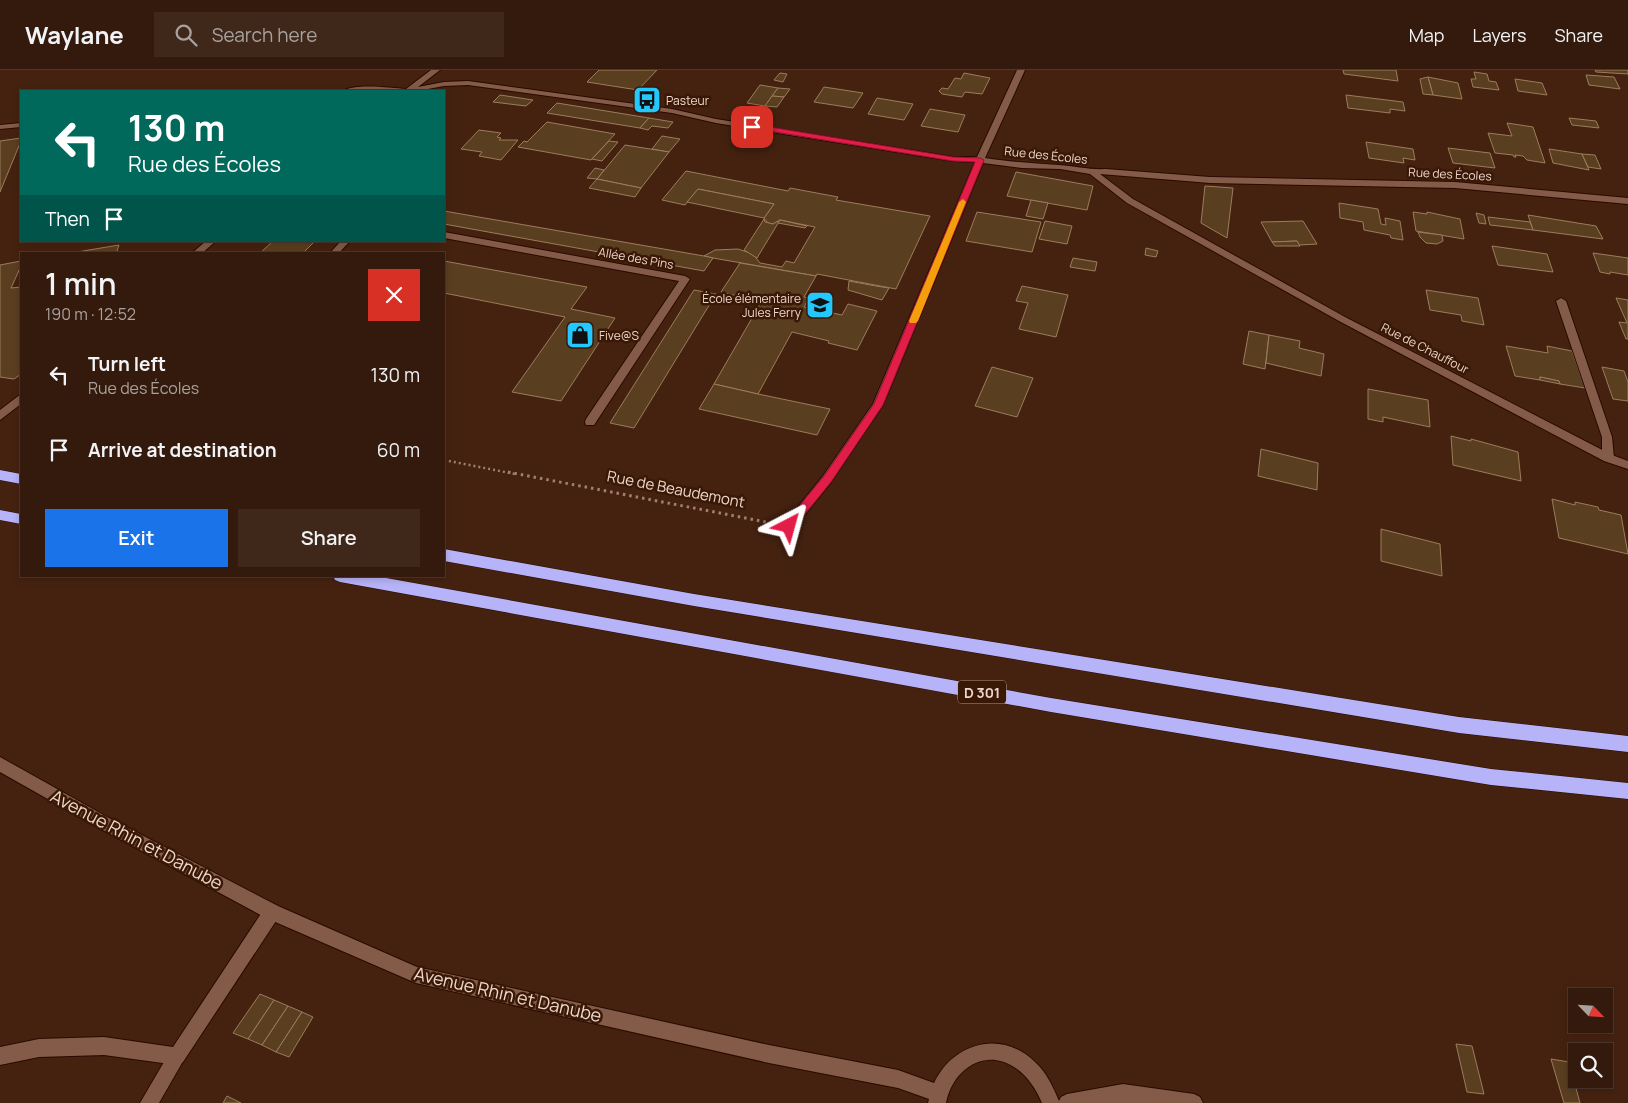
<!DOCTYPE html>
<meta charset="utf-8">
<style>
:root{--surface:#341a0c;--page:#3f271a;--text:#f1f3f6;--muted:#a9a19d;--line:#4e382d;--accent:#1a73e8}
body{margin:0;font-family:Manrope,sans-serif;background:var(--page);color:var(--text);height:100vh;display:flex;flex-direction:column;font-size:19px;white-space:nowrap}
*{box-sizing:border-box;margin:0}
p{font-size:16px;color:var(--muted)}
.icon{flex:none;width:28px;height:28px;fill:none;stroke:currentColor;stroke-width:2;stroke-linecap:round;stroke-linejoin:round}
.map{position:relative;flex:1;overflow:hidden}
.drawer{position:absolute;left:20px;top:182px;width:425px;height:325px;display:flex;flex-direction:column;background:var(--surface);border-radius:0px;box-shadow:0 2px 8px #0003,0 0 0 1px var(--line)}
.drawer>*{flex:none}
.top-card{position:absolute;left:20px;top:20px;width:425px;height:152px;border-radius:0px;box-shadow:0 2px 8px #0003,0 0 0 1px var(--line);background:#00695c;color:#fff;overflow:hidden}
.needle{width:32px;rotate:115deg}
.fabs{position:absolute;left:1568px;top:918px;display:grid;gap:10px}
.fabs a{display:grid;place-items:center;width:45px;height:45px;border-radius:0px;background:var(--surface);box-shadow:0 2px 8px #0003,0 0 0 1px var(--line);font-size:25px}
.pin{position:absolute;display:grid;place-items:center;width:42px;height:42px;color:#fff;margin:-21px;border-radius:10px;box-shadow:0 2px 8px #0006}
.me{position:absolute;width:55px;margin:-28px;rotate:39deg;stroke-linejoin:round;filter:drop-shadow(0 0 4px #0008)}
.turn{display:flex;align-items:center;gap:18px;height:105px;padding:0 25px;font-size:22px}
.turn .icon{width:65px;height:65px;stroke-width:2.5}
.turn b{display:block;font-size:35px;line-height:42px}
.then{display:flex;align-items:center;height:48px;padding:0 25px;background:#0003;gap:10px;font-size:19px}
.round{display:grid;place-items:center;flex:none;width:52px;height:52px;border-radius:0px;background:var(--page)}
.headline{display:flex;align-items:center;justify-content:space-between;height:85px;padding:0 25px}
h1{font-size:30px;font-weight:600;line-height:38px}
.cta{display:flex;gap:10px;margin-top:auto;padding:10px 25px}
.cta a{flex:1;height:58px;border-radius:0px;background:var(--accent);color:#fff;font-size:20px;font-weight:600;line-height:58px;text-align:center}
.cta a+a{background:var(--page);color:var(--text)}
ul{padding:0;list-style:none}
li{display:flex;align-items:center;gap:15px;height:75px;padding:0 25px}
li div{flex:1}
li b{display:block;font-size:19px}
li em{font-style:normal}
header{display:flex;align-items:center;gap:30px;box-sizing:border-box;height:70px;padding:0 25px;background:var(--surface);border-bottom:1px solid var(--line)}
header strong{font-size:24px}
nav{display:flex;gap:28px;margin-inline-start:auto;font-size:18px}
.search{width:350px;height:45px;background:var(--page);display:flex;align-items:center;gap:12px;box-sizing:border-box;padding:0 18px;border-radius:0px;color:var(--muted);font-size:19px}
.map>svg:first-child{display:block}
.building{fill:#5a3e20;stroke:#9c7c5c}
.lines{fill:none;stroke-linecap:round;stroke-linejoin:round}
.lane-casing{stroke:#2a0900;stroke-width:2}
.street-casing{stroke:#2a0900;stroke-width:2}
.highway-casing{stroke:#2a0900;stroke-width:1}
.path-far1{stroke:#9e8173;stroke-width:2.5;stroke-dasharray:2 3;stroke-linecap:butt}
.path{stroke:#9e8173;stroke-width:3;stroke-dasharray:2.5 4;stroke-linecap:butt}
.lane{fill:#835b48;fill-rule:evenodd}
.street{fill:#835b48;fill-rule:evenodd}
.highway{fill:#b7b3f8;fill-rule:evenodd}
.route{fill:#e11d48;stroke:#92132f}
.slow{fill:#f59e0b}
.labels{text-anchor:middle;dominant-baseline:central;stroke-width:5;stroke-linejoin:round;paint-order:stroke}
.far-poi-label{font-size:12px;fill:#edd6cb;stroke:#3a1806;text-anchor:start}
.far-street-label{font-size:12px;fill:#edd6cb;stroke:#3a1806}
.shield{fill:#3a1806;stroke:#b79d90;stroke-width:1}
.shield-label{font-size:14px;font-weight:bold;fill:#edd6cb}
.street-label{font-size:15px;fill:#edd6cb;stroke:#3a1806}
.near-street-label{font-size:18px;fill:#edd6cb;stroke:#3a1806}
</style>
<header>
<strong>Waylane</strong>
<div class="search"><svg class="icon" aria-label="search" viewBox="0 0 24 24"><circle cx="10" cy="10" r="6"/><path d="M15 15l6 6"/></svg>Search here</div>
<nav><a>Map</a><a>Layers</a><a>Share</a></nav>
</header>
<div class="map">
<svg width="1628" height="1033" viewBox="0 0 1628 1033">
<rect width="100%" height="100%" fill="#452210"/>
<!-- building -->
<g class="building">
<path d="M599,0H657L638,20L587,12Z"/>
<path d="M1343,0H1396L1398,11L1344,4Z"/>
<path d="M1595,0H1628V4L1596,2Z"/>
<path d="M1474,2L1487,4L1489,11L1496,12L1499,20L1473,17L1471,9H1476Z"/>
<path d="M780,3L787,4L783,12L774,10Z"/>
<path d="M964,3L990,8L982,24L965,22L962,27L942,24L939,21L942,18L948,19L955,8L961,9Z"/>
<path d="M1586,5L1614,7L1620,19L1589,15Z"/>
<path d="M1428,7L1458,13L1462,29L1433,25Z"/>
<path d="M1428,7L1433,25L1423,24L1420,9Z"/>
<path d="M1515,9L1542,13L1547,25L1518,21Z"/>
<path d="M760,15L778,18L765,36L747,33Z"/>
<path d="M824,17L863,23L853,38L814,32Z"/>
<path d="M778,18L790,19L784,27L772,26Z"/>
<path d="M500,25L533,30L526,36L493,32Z"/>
<path d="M1346,25L1403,32L1405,41L1390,39V43L1348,38Z"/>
<path d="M772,26L784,27L777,37L765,36Z"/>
<path d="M877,28L913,34L904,50L868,44Z"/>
<path d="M557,33L649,48L640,58L547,43Z"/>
<path d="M930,39L965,45L958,62L921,56Z"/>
<path d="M649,48L673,52L668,58L652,56L648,60L640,58Z"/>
<path d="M1569,48L1596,51L1599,58L1572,55Z"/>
<path d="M547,52L615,64L591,90L518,77L524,71L527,72Z"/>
<path d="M1507,53L1533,57L1545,93L1527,90L1523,86L1515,85L1516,87H1514L1513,85L1495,83L1488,63L1512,66Z"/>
<path d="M479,60L501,63L497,67L501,68L499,70H518L501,90L479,86L482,82L461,79Z"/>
<path d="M662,66L680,69L669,82L652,79Z"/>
<path d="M21,68V71L0,122V71Z"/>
<path d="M609,71L618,72L602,91L592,89Z"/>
<path d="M1366,72L1413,79L1415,90L1403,88L1404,93L1369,88Z"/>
<path d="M625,75L669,82L641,118L597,109Z"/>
<path d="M1448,78L1490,83L1495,98L1453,93Z"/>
<path d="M1549,79L1582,84L1589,100L1553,93Z"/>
<path d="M1582,84L1595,85L1601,99L1588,97Z"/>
<path d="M595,98L604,100L597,109L587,108Z"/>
<path d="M686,101L788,121L790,118L838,127L836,130L930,146L896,219L817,204L816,206L713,188L704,186L715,180L738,179L753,184L760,193L782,197L786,191L794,193L815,157L780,150L773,154L768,153L764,148L774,134L698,119L685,135L662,130Z"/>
<path d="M1016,102L1093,116L1087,140L1007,126Z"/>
<path d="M597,109L641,118L635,127L589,118Z"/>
<path d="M1205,116L1233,118L1227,168L1201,153Z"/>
<path d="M698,119L774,134L764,148L687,132Z"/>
<path d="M1031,130L1048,133L1043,149L1026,146Z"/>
<path d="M1339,133L1378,139L1381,154L1386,155L1385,148L1400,151L1403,170L1391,168L1390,165L1364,160L1363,152L1340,148Z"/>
<path d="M444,141L704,186L713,188L704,201L444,154Z"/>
<path d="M977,142L1041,152L1032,182L966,171Z"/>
<path d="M1413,142L1427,144V142L1460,149L1464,169L1416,161Z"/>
<path d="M1476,143L1484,145L1486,154L1479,153Z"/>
<path d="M1528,145L1596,156L1603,169L1533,160Z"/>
<path d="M1488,147L1530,152L1533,160L1490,155Z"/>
<path d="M764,149L765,152L773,154L780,150L757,188L744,180Z"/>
<path d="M780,150L807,156L805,158L778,153Z"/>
<path d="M1045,151L1072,156L1067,174L1039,169Z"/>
<path d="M1303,151L1317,174L1299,175L1297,171L1272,172L1261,152Z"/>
<path d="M1418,162L1442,165L1443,171L1437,174L1426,173L1420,167Z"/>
<path d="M273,171H315L302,184H259Z"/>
<path d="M1297,171L1300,176H1275L1272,172Z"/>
<path d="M119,175L116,184H65Z"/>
<path d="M1492,176L1547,184L1553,202L1498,195Z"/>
<path d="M1146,178L1158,181L1156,187L1145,185Z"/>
<path d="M1593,183L1628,188V205L1610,202V204L1600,202Z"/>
<path d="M1073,188L1097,192L1095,201L1070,197Z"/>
<path d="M21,191V196L11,218L21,217V304L14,309L0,307V195Z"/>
<path d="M444,191L587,217L571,239L615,248L561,331L512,322L565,247L444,223Z"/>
<path d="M740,193L816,206L804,227L809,228L804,237L842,245L848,234L877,241L857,280L828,273L829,271L792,262L758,324L714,314L763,229L755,228L753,230L721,222Z"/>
<path d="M849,211L876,216L889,218L882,230L848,220Z"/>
<path d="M1022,216L1068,225L1056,267L1019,259L1028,233L1016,231Z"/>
<path d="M694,220L716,224L634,358L610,353Z"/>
<path d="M1426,220L1478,228L1484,255L1462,251L1461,245L1430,240Z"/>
<path d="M1616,228L1628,230V269H1626L1619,252L1627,253Z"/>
<path d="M1249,261L1269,265L1265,299L1243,294Z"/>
<path d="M1269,265L1300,271L1299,278L1324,284L1321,306L1266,293Z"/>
<path d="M1506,276L1548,283L1547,276L1572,281L1585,318L1560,314L1559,311L1540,307V310L1515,306Z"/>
<path d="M992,297L1033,308L1017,347L975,336Z"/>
<path d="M1602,297L1624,301L1628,312V331L1613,329Z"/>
<path d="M1540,307L1559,311L1560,314L1540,310Z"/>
<path d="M714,314L758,324L830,339L817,365L699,339Z"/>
<path d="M1368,319L1428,330L1430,357L1383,347V352L1368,349Z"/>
<path d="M1451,366L1471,371V369L1518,382L1521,411L1453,395Z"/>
<path d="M1261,379L1318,393L1317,420L1258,406Z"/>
<path d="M1552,429L1575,435V432L1598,437L1599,440L1621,445L1628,484L1559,468Z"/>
<path d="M1381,459L1440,474L1442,506L1381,491Z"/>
<path d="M260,924L274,930L248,969L233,963Z"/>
<path d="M274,930L288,936L262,975L248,969Z"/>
<path d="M288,936L302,942L276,982L262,975Z"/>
<path d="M302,942L313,947L289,987L276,982Z"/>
<path d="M1456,974L1472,976L1484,1024L1467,1022Z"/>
<path d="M1551,989L1569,992L1580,1033H1564Z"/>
<path d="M227,1026L241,1033H223Z"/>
</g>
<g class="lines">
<defs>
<g id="lane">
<path d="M1561,228L1566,231L1612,367L1614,388L1608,392L1602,388V367L1556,231Z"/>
<path d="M272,834L278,836L280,842L278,848L183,992L177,995L104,985L39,987L0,995V977L39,969L104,967L173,977L266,836Z"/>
</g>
<g id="street">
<path d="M431,0H440L418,17L444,12L468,11L672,39L716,49L953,87H977L1017,0H1025L985,88C1010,92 1034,93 1059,95C1075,96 1090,100 1106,99L1210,107L1455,112L1628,128V134L1455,118L1210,113L1100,104L1133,129L1345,247L1612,385L1628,391V399L1604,391L1339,251L1127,133L1090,104L1060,99L1022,98L983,93L883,335L831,412L793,459H785L783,456L785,453L823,406L873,334L975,92L953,91L716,53L672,43L468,15L444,16L417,21H343C356,13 391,18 406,19Z"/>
<path d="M21,53V57L0,59V55Z"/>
<path d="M444,162L685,206L690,209L594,355H586L585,352L586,349L679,211L444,168Z"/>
<path d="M206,171H216L201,184H191Z"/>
<path d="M341,171H350L338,184H329Z"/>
<path d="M21,324V334L0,350V340Z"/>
<path d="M0,687L109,748L278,836L417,897L769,975L898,1000L934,1013C953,973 1001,959 1035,992C1047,1003 1053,1017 1059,1031L1061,1027L1067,1024L1123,1014L1194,1024L1200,1027L1203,1033H1042C1036,1019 1027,1005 1014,997C983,977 952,1001 946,1033H928L929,1029L898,1018L769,993L416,913L266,848L99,758L0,702Z"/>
<path d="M177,977L183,980L186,986L159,1033H140L171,980Z"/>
</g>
<g id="highway">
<path d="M0,400L21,404V414L0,410Z"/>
<path d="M0,440L21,444V454L0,450Z"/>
<path d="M444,479L694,524L1459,647L1628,666V682L1459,663L694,536L444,491Z"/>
<path d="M333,506H375L1051,628L1491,699L1628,713V729L1491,715L1051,642L340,512L335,510Z"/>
</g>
</defs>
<!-- lane casing -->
<use href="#lane" class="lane-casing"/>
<!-- street casing -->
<use href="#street" class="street-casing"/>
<!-- highway casing -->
<use href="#highway" class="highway-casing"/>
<!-- path-far1 -->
<path class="path-far1" d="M444,390L515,404"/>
<!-- path -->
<path class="path" d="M508,402L766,452"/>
<!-- lane -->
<use href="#lane" class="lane"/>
<!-- street -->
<use href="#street" class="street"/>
<!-- highway -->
<use href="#highway" class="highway"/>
</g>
<!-- route -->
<path class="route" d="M752,54L953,87L980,88L984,90L883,335L831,412L793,459L789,460L784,456L785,453L824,406L874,334L975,92L953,91L750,58L749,57Z"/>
<!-- slow -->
<path class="slow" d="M963,129L966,132L918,251L916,253H910L909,251L959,132Z"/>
<!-- icons -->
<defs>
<symbol id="bus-square" viewBox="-11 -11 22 22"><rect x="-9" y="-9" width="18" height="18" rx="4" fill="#23c9fe" stroke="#3a1806"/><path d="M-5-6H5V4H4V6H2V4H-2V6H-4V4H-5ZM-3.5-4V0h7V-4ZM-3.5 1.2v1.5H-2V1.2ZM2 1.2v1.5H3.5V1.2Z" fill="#111"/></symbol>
<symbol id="school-square" viewBox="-11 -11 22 22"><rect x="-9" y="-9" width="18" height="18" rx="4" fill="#23c9fe" stroke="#3a1806"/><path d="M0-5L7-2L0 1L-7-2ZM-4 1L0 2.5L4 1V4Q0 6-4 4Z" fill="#111"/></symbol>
<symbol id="shop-square" viewBox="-11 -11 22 22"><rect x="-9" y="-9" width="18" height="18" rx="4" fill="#23c9fe" stroke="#3a1806"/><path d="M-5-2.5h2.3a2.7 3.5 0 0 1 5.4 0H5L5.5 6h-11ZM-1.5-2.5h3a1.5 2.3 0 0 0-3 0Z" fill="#111"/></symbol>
</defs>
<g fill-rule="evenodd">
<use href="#bus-square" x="631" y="14" width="32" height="32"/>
<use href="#school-square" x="804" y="219" width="32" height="32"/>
<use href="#shop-square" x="564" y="249" width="32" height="32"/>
</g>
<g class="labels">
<!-- far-poi labels -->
<g class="far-poi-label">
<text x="666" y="30">Pasteur</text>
<text x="801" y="228" text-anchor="end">École élémentaire<tspan x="801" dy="14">Jules Ferry</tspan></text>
<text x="599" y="265">Five@S</text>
</g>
<!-- far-street labels -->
<g class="far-street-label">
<text transform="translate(1046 85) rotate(6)">Rue des Écoles</text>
<text transform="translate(1450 104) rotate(3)">Rue des Écoles</text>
<text transform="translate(636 188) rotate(10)">Allée des Pins</text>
<text transform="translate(1425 278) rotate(27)">Rue de Chauffour</text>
</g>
<!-- shield labels -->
<rect class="shield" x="958" y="610.5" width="48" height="23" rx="4"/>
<g class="shield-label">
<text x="982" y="622">D 301</text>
</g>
<!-- street labels -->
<g class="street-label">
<text transform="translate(676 419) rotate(11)">Rue de Beaudemont</text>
</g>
<!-- near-street labels -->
<g class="near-street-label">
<text transform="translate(137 769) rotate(28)">Avenue Rhin et Danube</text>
<text transform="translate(508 924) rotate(13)">Avenue Rhin et Danube</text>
</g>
</g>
</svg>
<div class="fabs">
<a><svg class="needle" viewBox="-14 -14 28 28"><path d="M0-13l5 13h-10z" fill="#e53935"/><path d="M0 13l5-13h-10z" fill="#a9a19d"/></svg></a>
<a><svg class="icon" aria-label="search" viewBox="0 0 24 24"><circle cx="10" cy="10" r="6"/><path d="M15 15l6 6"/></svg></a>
</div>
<div class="pin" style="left:752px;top:57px;background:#d93025"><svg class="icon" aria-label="arrive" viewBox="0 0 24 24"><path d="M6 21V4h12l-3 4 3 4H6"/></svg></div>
<svg class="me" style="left:789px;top:456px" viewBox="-20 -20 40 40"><path d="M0-17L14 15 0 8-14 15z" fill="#e11d48" stroke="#fff" stroke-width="4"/></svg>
<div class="top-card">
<div class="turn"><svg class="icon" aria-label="left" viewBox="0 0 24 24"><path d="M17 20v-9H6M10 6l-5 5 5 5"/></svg><div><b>130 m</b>Rue des Écoles</div></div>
<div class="then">Then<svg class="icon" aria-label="arrive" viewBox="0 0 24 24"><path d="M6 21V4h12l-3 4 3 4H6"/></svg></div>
</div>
<section class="drawer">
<div class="headline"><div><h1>1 min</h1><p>190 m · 12:52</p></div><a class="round" style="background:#d93025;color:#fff"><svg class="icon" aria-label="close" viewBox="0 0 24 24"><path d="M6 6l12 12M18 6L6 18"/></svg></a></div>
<ul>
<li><svg class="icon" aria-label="left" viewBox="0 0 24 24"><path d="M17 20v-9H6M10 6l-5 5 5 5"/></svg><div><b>Turn left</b><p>Rue des Écoles</p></div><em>130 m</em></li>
<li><svg class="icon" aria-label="arrive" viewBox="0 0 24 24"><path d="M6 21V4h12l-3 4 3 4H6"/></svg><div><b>Arrive at destination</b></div><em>60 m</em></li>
</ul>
<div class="cta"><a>Exit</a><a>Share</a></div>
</section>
</div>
